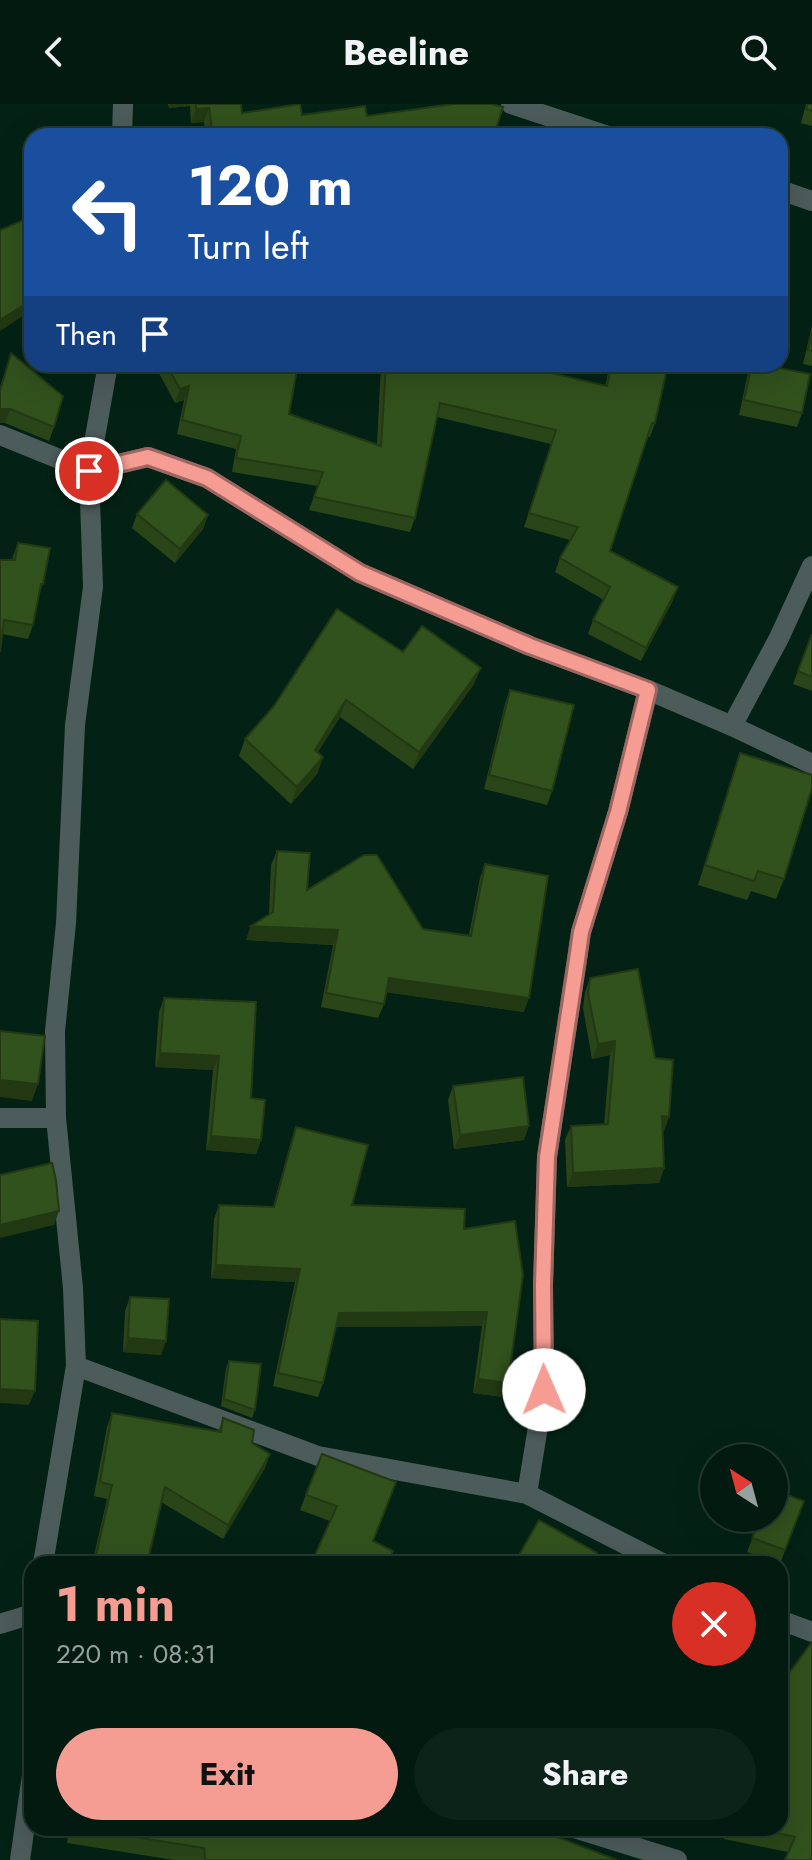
<!DOCTYPE html>
<meta charset="utf-8">
<style>
:root{--surface:#021a10;--page:#0c2319;--text:#f1f3f6;--muted:#96a19f;--line:#233830;--accent:#f59c93}
body{margin:0;font-family:Jost,sans-serif;background:var(--page);color:var(--text);height:100vh;display:flex;flex-direction:column;font-size:30px;white-space:nowrap}
*{box-sizing:border-box;margin:0}
p{font-size:26px;color:var(--muted)}
.icon{flex:none;width:44px;height:44px;fill:none;stroke:currentColor;stroke-width:2;stroke-linecap:round;stroke-linejoin:round}
.map{position:relative;flex:1;overflow:hidden}
.drawer{position:absolute;left:24px;top:1452px;width:764px;height:280px;display:flex;flex-direction:column;background:var(--surface);border-radius:24px;box-shadow:0 8px 32px #0002,0 0 0 2px var(--line)}
.drawer>*{flex:none}
.hud{position:absolute;left:24px;top:24px;width:764px;height:244px;border-radius:24px;box-shadow:0 8px 32px #0002,0 0 0 2px var(--line);background:#1a4fa0;color:#fff;overflow:hidden}
.needle{width:52px;rotate:324deg}
.controls{position:absolute;left:700px;top:1340px;display:grid;gap:16px}
.controls a{display:grid;place-items:center;width:88px;height:88px;border-radius:50%;background:var(--surface);box-shadow:0 8px 32px #0002,0 0 0 2px var(--line);font-size:40px}
.pin{position:absolute;display:grid;place-items:center;width:68px;height:68px;color:#fff;margin:-34px;border:4px solid #fff;border-radius:50%;box-shadow:0 2px 8px #0007}
.me{position:absolute;width:88px;margin:-44px;rotate:359deg;stroke-linejoin:round;filter:drop-shadow(0 0 6px #0008)}
.turn{display:flex;align-items:center;gap:28px;height:168px;padding:0 32px;font-size:36px}
.turn .icon{width:104px;height:104px;stroke-width:2.5}
.turn b{display:block;font-size:56px;line-height:68px}
.then{display:flex;align-items:center;height:76px;padding:0 32px;background:#0003;gap:16px;font-size:30px}
.round{display:grid;place-items:center;flex:none;width:84px;height:84px;border-radius:42px;background:var(--page)}
.summary{display:flex;align-items:center;justify-content:space-between;height:136px;padding:0 32px}
h1{font-size:48px;font-weight:700;line-height:60px;color:var(--accent)}
.button{display:flex;gap:16px;margin-top:auto;padding:16px 32px}
.button a{flex:1;height:92px;border-radius:48px;background:var(--accent);color:#111;font-size:32px;font-weight:700;line-height:92px;text-align:center}
.button a+a{background:var(--page);color:var(--text)}
header{display:flex;justify-content:space-between;align-items:center;height:104px;padding:0 32px;background:var(--surface);font-size:36px;font-weight:700}
.map>svg:first-child{display:block}
.lines{fill:none;stroke-linecap:round;stroke-linejoin:round}
.minor{stroke:#4c5c5b;stroke-width:20}
.wall{fill:#2a4619}
.shaded-wall{fill:#223914}
.building{fill:#31511d;stroke:#223914;stroke-width:2}
.route-casing{stroke:#9f6560;stroke-width:20}
.route{stroke:#f59c93;stroke-width:14}
</style>
<header><svg class="icon" aria-label="back" viewBox="0 0 24 24"><path d="M15 5l-7 7 7 7"/></svg>Beeline<svg class="icon" aria-label="search" viewBox="0 0 24 24"><circle cx="10" cy="10" r="6"/><path d="M15 15l6 6"/></svg></header>
<div class="map">
<svg width="812" height="1756" viewBox="0 0 812 1756">
<rect width="100%" height="100%" fill="#032215"/>
<g class="lines">
<!-- minor -->
<g class="minor">
<path d="M511,0L608,32"/>
<path d="M122,32L123,0"/>
<path d="M780,86L812,97"/>
<path d="M0,331L89,367L148,353L207,374L360,469L530,542L648,586L732,622L812,660"/>
<path d="M732,622L779,534L812,462"/>
<path d="M0,1014H56"/>
<path d="M76,1262L318,1352L527,1390L664,1460"/>
<path d="M527,1390L544,1286L543,1181L547,1053L581,828L618,708L648,586"/>
<path d="M43,1460L76,1262L73,1184L56,1014L55,927L66,819L75,621L93,483L89,367L108,260"/>
<path d="M780,1516L812,1528"/>
<path d="M0,1520L32,1510"/>
<path d="M574,1724L677,1756"/>
<path d="M20,1756L32,1671"/>
</g>
</g>
<!-- wall -->
<g class="wall">
<path d="M168,0H241L242,9L367,12L494,32H206L204,18L191,19L190,2L169,4Z"/>
<path d="M806,0H812V22L801,19Z"/>
<path d="M812,222V262L803,260Z"/>
<path d="M11,249L54,323L49,337L5,319H0V284Z"/>
<path d="M154,260H317L297,265L289,310L377,341L381,260H551V269L605,282L610,260H668L655,319L650,333H647L610,447L678,483L673,496L641,557L588,530L593,516L604,496L555,468L560,454L570,436L524,423L551,340L437,313L415,414L410,428L309,406L318,382L232,368L236,345L177,330L184,296L175,299Z"/>
<path d="M752,260L802,309L797,323L739,311L747,273Z"/>
<path d="M137,410L208,411L203,425L175,459L132,424Z"/>
<path d="M18,439L43,480L38,494L33,521L28,535L2,530L13,452Z"/>
<path d="M812,530V587L793,580Z"/>
<path d="M403,548L474,580L413,665L340,613L318,648L323,653L317,670L291,700L239,652L245,635Z"/>
<path d="M510,586L552,687L547,701L484,685L505,600Z"/>
<path d="M740,649L784,775L776,795L751,787L747,796L698,781Z"/>
<path d="M277,747L307,786L423,825L469,831L480,774L485,760L524,908L386,888L384,900L378,914L321,903L333,841L246,836L251,822L269,810L271,761Z"/>
<path d="M590,874L655,954L669,1013L664,1027H663L664,1064L659,1079L567,1083L565,1036L571,1022L604,1021L610,951L592,955L583,904L585,888Z"/>
<path d="M164,894L256,898L251,994L261,1036L256,1050L206,1046L213,966L155,963L159,908Z"/>
<path d="M453,982L524,1036L454,1045L448,996Z"/>
<path d="M296,1023L352,1101L464,1125L515,1117L503,1293L473,1289L482,1222L336,1223L323,1279L318,1293L273,1282L295,1178L211,1174L214,1115L219,1101L273,1103L291,1037Z"/>
<path d="M130,1193L166,1237L161,1251L123,1248L125,1207Z"/>
<path d="M229,1257L255,1306L252,1314L221,1302L226,1264Z"/>
<path d="M112,1309L218,1327L223,1314L252,1339L270,1350L265,1364L223,1435L161,1398L147,1460H92L107,1395L94,1392L107,1323Z"/>
<path d="M322,1350L373,1438L330,1417L300,1406Z"/>
<path d="M804,1397L780,1460L747,1448L760,1414Z"/>
<path d="M812,1538V1756L788,1748L724,1735L727,1724H780Z"/>
<path d="M69,1724H534L617,1756H174L67,1739Z"/>
</g>
<!-- shaded-wall -->
<g class="shaded-wall">
<path d="M170,0H190V2L169,4Z"/>
<path d="M209,4L204,18L191,19L196,5Z"/>
<path d="M32,196V206L0,227V216Z"/>
<path d="M296,260H317L294,266Z"/>
<path d="M189,282L184,296L175,299L180,285Z"/>
<path d="M3,304L10,305L5,319H0V305Z"/>
<path d="M208,411L203,425L175,459L180,445Z"/>
<path d="M678,483L673,496L641,557L646,544Z"/>
<path d="M481,564L474,580L413,665L419,648Z"/>
<path d="M346,596L340,613L309,662L315,646Z"/>
<path d="M323,653L317,670L291,700L297,683Z"/>
<path d="M251,822L338,826L333,841L246,836Z"/>
<path d="M389,874L529,894L524,908L384,888Z"/>
<path d="M615,937L610,951L592,955L598,940Z"/>
<path d="M160,949L219,952L213,966L155,963Z"/>
<path d="M0,976L38,980L32,997L0,993Z"/>
<path d="M662,1012L669,1013L664,1027H657Z"/>
<path d="M529,1022L524,1036L454,1045L460,1031Z"/>
<path d="M211,1032L261,1036L256,1050L206,1046Z"/>
<path d="M664,1064L659,1079L567,1083L573,1069Z"/>
<path d="M59,1107L54,1121L0,1134V1121Z"/>
<path d="M216,1161L300,1165L295,1178L211,1174Z"/>
<path d="M487,1208L482,1222L334,1223L339,1209Z"/>
<path d="M128,1234L166,1237L161,1251L123,1248Z"/>
<path d="M478,1275L508,1279L503,1293L473,1289Z"/>
<path d="M0,1285L35,1287L29,1301L0,1299Z"/>
<path d="M270,1350L265,1364L223,1435L228,1421Z"/>
</g>
<!-- building -->
<g class="building">
<path d="M196,0H241L242,9L300,0L302,11L365,2L367,12L453,0H491L503,3L494,32H213L209,4L196,5Z"/>
<path d="M808,0H812V7L806,5Z"/>
<path d="M28,114L32,123V196L0,216V126Z"/>
<path d="M812,229V247L808,246Z"/>
<path d="M11,249L63,292L54,323L10,305H0V287Z"/>
<path d="M166,260H298L289,310L381,342L386,260H551V269L607,282L612,260H668L655,319H652L610,447L678,483L646,544L593,516L610,483L560,454L578,423L529,409L556,326L440,299L415,414L314,393L323,368L236,354L241,332L182,316L189,282L180,285Z"/>
<path d="M752,260H758L810,270L802,309L744,296Z"/>
<path d="M166,376L208,411L180,445L137,410Z"/>
<path d="M18,439L50,444L43,480H41L33,521L4,516L0,548V456H15Z"/>
<path d="M337,505L403,548L422,522L481,564L419,648L346,596L315,646L323,653L297,683L245,635L274,602Z"/>
<path d="M812,530V573L798,567Z"/>
<path d="M510,586L574,601L552,687L489,671Z"/>
<path d="M740,649L812,671V684L784,775L758,767L754,777L705,761Z"/>
<path d="M277,747L310,749L307,786L364,751H377L423,825L471,832L485,760L548,772L529,894L389,874L384,900L326,889L338,826L251,822L273,808Z"/>
<path d="M638,865L655,954L673,956L669,1013L662,1012L664,1064L573,1069L571,1022L608,1020L615,937L598,940L588,890L590,874Z"/>
<path d="M164,894L256,898L251,994L265,996L261,1036L211,1032L219,952L160,949Z"/>
<path d="M0,927L45,932L38,980L0,976Z"/>
<path d="M523,973L529,1022L460,1031L453,982Z"/>
<path d="M296,1023L368,1041L352,1101L465,1105L464,1125L515,1117L523,1171L508,1279L478,1275L487,1208L339,1209L323,1279L278,1269L300,1165L216,1161L219,1101L274,1103Z"/>
<path d="M52,1059L56,1076L59,1107L0,1121V1071Z"/>
<path d="M130,1193L169,1195L166,1237L128,1234Z"/>
<path d="M0,1215L38,1217L35,1287L0,1285Z"/>
<path d="M229,1257L261,1260L255,1306L224,1295Z"/>
<path d="M112,1309L221,1328L223,1314L254,1326L252,1339L270,1350L228,1421L165,1383L147,1460H94L112,1381L100,1378Z"/>
<path d="M322,1350L396,1378L373,1437L393,1447L387,1460H311L337,1402L306,1391Z"/>
<path d="M774,1386L804,1397L785,1446L752,1434L760,1414H774Z"/>
<path d="M539,1416L597,1449L591,1460H514Z"/>
<path d="M812,1538V1756H785L795,1733L754,1724H780V1581Z"/>
<path d="M79,1724H534L617,1756H205L204,1744Z"/>
</g>
<g class="lines">
<defs>
<path id="route" d="M89,367L148,353L207,374L360,469L530,542L648,586L618,708L581,828L577,856L547,1053L543,1181L544,1286"/>
</defs>
<!-- route casing -->
<use href="#route" class="route-casing"/>
<!-- route -->
<use href="#route" class="route"/>
</g>
</svg>
<div class="controls">
<a><svg class="needle" viewBox="-14 -14 28 28"><path d="M0-13l5 13h-10z" fill="#e53935"/><path d="M0 13l5-13h-10z" fill="#96a19f"/></svg></a>
</div>
<div class="pin" style="left:89px;top:367px;background:#d93025"><svg class="icon" aria-label="arrive" viewBox="0 0 24 24"><path d="M6 21V4h12l-3 4 3 4H6"/></svg></div>
<svg class="me" style="left:544px;top:1286px" viewBox="-20 -20 40 40"><circle r="19" fill="#fff"/><path d="M0-13L10 11 0 6-10 11z" fill="#f59c93"/></svg>
<div class="hud">
<div class="turn"><svg class="icon" aria-label="left" viewBox="0 0 24 24"><path d="M17 20v-9H6M10 6l-5 5 5 5"/></svg><div><b>120 m</b>Turn left</div></div>
<div class="then">Then<svg class="icon" aria-label="arrive" viewBox="0 0 24 24"><path d="M6 21V4h12l-3 4 3 4H6"/></svg></div>
</div>
<section class="drawer">
<div class="summary"><div><h1>1 min</h1><p>220 m · 08:31</p></div><a class="round" style="background:#d93025;color:#fff"><svg class="icon" aria-label="close" viewBox="0 0 24 24"><path d="M6 6l12 12M18 6L6 18"/></svg></a></div>
<div class="button"><a>Exit</a><a>Share</a></div>
</section>
</div>
